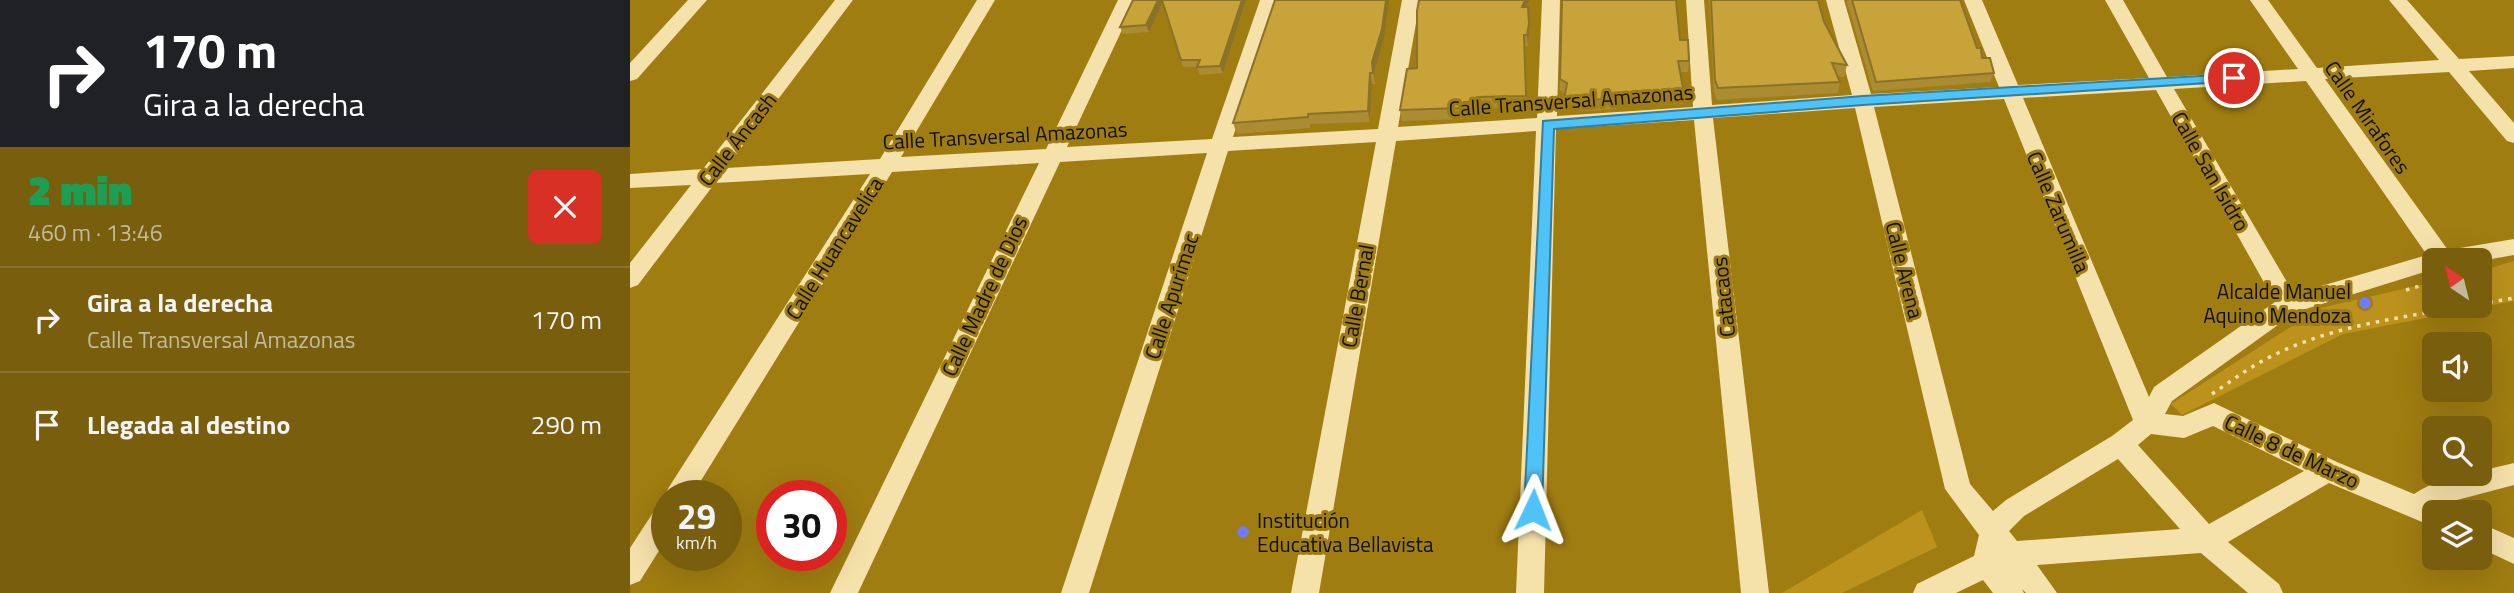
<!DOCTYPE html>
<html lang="es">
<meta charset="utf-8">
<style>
:root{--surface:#785e0d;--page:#7d6416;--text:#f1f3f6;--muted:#c3ba9d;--line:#89732e}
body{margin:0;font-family:"Titillium Web",sans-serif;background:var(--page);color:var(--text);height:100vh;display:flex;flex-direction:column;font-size:26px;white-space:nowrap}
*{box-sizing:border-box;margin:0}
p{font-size:23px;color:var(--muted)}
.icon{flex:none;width:38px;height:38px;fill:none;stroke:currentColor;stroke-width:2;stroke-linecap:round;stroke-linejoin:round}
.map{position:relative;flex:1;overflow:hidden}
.panel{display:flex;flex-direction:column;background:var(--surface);width:630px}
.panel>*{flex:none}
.hud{background:#202124;color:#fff;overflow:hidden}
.needle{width:46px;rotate:325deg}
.tools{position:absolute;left:1792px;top:248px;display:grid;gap:14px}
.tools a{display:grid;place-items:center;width:70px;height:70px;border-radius:10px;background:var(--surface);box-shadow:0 7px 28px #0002;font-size:35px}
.speed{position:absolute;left:21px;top:480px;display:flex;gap:14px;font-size:35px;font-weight:700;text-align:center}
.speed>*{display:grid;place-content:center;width:91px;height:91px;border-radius:50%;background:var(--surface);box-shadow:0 7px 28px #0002;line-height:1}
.speed small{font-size:18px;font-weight:400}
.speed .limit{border:10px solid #d22;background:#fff;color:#111}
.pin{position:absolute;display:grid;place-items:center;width:60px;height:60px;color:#fff;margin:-30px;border:4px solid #fff;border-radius:50%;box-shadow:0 2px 7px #0007}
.me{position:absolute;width:77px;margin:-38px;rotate:2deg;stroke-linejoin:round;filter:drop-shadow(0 0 5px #0008)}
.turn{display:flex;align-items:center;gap:24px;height:147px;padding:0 28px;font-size:32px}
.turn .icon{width:91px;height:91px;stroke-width:2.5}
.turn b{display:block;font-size:49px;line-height:60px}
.round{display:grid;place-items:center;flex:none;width:74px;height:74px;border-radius:10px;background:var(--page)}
.summary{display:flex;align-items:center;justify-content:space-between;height:119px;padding:0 28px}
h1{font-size:42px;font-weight:800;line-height:52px;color:#1e9e55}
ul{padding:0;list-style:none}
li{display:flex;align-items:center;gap:21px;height:105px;padding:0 28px;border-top:2px solid var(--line)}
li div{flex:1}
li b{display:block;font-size:26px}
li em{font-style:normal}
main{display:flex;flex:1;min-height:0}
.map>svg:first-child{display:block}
.green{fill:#bc921d}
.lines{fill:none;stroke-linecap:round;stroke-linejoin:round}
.path{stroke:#f5e1aa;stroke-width:3.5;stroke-dasharray:3.5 6;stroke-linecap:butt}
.street{fill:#f5e1aa;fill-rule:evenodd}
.wall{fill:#ab8c32}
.shaded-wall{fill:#8b7229}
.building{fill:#c7a33a;stroke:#8b7229;stroke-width:2}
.route{fill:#4fc3f7;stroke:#337fa1;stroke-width:2}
.poi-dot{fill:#6e7cff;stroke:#a07d11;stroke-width:2.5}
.labels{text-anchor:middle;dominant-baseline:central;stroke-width:6;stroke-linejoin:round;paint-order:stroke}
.street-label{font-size:21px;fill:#111;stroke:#a07d11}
.poi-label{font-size:21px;fill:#111;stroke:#a07d11;text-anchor:end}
</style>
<main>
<section class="panel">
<div class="hud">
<div class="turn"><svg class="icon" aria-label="right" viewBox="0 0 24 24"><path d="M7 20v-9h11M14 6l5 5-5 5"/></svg><div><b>170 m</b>Gira a la derecha</div></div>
</div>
<div class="summary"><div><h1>2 min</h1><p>460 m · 13:46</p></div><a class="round" style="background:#d93025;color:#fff"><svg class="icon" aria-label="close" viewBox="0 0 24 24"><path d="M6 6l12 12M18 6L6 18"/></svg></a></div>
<ul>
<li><svg class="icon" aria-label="right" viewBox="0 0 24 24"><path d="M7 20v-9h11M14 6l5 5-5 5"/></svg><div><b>Gira a la derecha</b><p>Calle Transversal Amazonas</p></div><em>170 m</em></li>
<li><svg class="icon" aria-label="arrive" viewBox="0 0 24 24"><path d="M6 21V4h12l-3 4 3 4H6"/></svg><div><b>Llegada al destino</b></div><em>290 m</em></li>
</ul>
</section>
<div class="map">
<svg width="1884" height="593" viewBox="0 0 1884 593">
<rect width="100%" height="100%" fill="#a07d11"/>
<!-- green -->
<g class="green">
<path d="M1884,261V301L1713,334L1552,415L1541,404L1690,308L1804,282V306H1850V271Z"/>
<path d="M1292,510L1307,547L1212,593H1152Z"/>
</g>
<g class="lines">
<!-- path -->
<g class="path">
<path d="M1776,290L1804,282"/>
<path d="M1850,304L1884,298"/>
<path d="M1582,394C1600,382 1617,369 1636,359C1698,326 1769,318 1837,306"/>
</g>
<!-- street -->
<g class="street">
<path d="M58,0H77L7,79L0,81V63Z"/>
<path d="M205,0H223L96,168L250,159L347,0H365L271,157L416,149L488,0H506L437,147L582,139L630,0H648L603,137L748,129L772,0H790L768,127L907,118L912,0H930L927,116L1063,107L1056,0H1074L1082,105L1222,95L1196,0H1214L1241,94L1369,87L1334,0H1352L1388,85L1519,78L1475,0H1493L1537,77L1668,69L1620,0H1638L1687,68L1809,60L1759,0H1777L1829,59L1884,56V68L1839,71L1884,123V143L1877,141L1819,72L1695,79L1818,250L1884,239V255L1850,261H1804V269L1666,312L1542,401L1535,414L1553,416L1584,403L1707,462L1784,494C1803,481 1827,474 1850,474V471L1884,463V485L1812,504L1810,505L1816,513H1804V527L1699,483L1598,542L1649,584L1653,593H1618L1571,553L1407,565L1427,593H1396L1392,589L1394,593H1363L1353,580L1326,593H1283L1287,584L1344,556L1349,535L1315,489L1225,108L1083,118L1139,593H1111L1064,120L926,129L914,593H886L906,131L766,141L689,593H661L746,142L598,151L459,593H431L577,153L430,162L228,593H200L409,163L262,172L62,495H37V499L35,495L39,487L240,174L85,183L8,285L0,288V263L61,185L0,188V174L73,169ZM1676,81L1797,255L1664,294L1544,89ZM1526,90L1645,302L1524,387L1519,397L1393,98ZM1374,99L1503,420L1482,436L1376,500L1363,511L1340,484L1244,107ZM1583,426L1674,471L1579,524L1508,445L1521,434L1554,438ZM1488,459L1550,529L1387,541L1379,531L1394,516Z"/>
<path d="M37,502V538L10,581L0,585V548L28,505Z"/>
<path d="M1850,523L1884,538V564L1850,548Z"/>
</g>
</g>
<!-- wall -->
<g class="wall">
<path d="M503,0H616L593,73L570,75L567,67H553L533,2L519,32L493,34L490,27Z"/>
<path d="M789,0H899L896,7L899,36L898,46H894L896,107L849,108L850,113H835L833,119L772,121L770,110L787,68Z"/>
<path d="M1079,0H1188L1194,22L1217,65L1214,77L1208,76L1210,82L1208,93L1087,100L1084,92Z"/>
<path d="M1218,0H1330L1347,48L1352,58L1364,73L1360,82L1243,91L1217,2Z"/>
<path d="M754,39L744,73L745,84H742L740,122L680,124V128L607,134L603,123Z"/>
<path d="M1050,40L1059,61L1058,72H1050L1054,93L1053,104L986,106V109L959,111L934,110L935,93L930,90V79Z"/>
<path d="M1798,272L1804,273V284L1794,277Z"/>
</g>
<!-- shaded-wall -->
<g class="shaded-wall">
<path d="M528,0H532L533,2L519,32L516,25Z"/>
<path d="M612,0H616L593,73L590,66Z"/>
<path d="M756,0H759L754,39L744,73L745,84L742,62Z"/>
<path d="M895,0H899L893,18L892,7Z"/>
<path d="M899,24V36L898,46L897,35Z"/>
<path d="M740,73L742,84L740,122L738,111Z"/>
<path d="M834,102L835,113L833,119L832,108Z"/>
</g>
<!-- building -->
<g class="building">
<path d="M503,0H528L516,25L490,27Z"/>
<path d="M532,0H612L590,66L567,67L570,60H551Z"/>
<path d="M645,0H756L752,29L742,62L743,73H740L738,111L678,114V117L603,123Z"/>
<path d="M789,0H895L892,7H898L899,24L897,35H894L896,96L848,97L849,102H834L832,108L770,110L777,69L787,68V11Z"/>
<path d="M932,0H1046L1050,40H1058L1059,61H1048L1054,93L986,95V98L959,100H934L937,83L930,79Z"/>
<path d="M1081,0H1188L1194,22L1217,65L1202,63L1210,82L1088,88L1085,80Z"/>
<path d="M1222,0H1330L1347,48H1351L1352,58H1360L1364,73L1246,82Z"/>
</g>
<!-- route -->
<path class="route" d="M1604,74L1609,75V81L1233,105L924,129L912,510L909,516L903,519L896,516L894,510L913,121L1233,96Z"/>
<!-- markers -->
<g class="poi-dot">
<circle cx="1735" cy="303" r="7"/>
<circle cx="613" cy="532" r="7"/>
</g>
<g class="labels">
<!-- street labels -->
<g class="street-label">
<text transform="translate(941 100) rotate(-4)">Calle Transversal Amazonas</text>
<text transform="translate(1738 117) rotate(55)">Calle Mirafores</text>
<text transform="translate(375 135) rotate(-3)">Calle Transversal Amazonas</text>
<text transform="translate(107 139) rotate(-52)">Calle Áncash</text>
<text transform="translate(1581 171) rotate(60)">Calle San Isidro</text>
<text transform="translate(1429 212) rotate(67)">Calle Zarumilla</text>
<text transform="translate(204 248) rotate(-58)">Calle Huancavelica</text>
<text transform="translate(1275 270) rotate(76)">Calle Arena</text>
<text transform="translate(354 296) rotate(-65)">Calle Madre de Dios</text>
<text transform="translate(541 296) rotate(-72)">Calle Apurímac</text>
<text transform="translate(727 296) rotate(-80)">Calle Bernal</text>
<text transform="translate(1093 297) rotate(-96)">Catacaos</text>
<text transform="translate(1662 451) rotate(25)">Calle 8 de Marzo</text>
</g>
<!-- poi labels -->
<g class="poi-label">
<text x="1721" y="291">Alcalde Manuel<tspan x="1721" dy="24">Aquino Mendoza</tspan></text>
<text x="627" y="520" text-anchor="start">Institución<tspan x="627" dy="24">Educativa Bellavista</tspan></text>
</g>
</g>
</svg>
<div class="tools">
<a><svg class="needle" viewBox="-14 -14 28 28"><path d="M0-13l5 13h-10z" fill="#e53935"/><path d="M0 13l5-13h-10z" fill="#c3ba9d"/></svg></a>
<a><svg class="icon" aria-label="sound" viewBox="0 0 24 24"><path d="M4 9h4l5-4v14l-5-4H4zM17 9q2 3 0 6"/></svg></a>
<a><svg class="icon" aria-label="search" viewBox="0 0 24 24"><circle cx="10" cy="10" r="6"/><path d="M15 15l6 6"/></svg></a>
<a><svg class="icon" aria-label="layers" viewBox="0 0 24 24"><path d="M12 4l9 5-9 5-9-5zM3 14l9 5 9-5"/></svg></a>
</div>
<div class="speed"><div>29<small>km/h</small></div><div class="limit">30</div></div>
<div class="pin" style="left:1604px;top:78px;background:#d93025"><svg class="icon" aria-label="arrive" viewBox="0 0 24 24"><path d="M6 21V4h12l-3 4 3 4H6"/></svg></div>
<svg class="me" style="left:903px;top:510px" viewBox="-20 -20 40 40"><path d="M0-17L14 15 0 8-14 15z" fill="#4fc3f7" stroke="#fff" stroke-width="4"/></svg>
</div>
</main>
